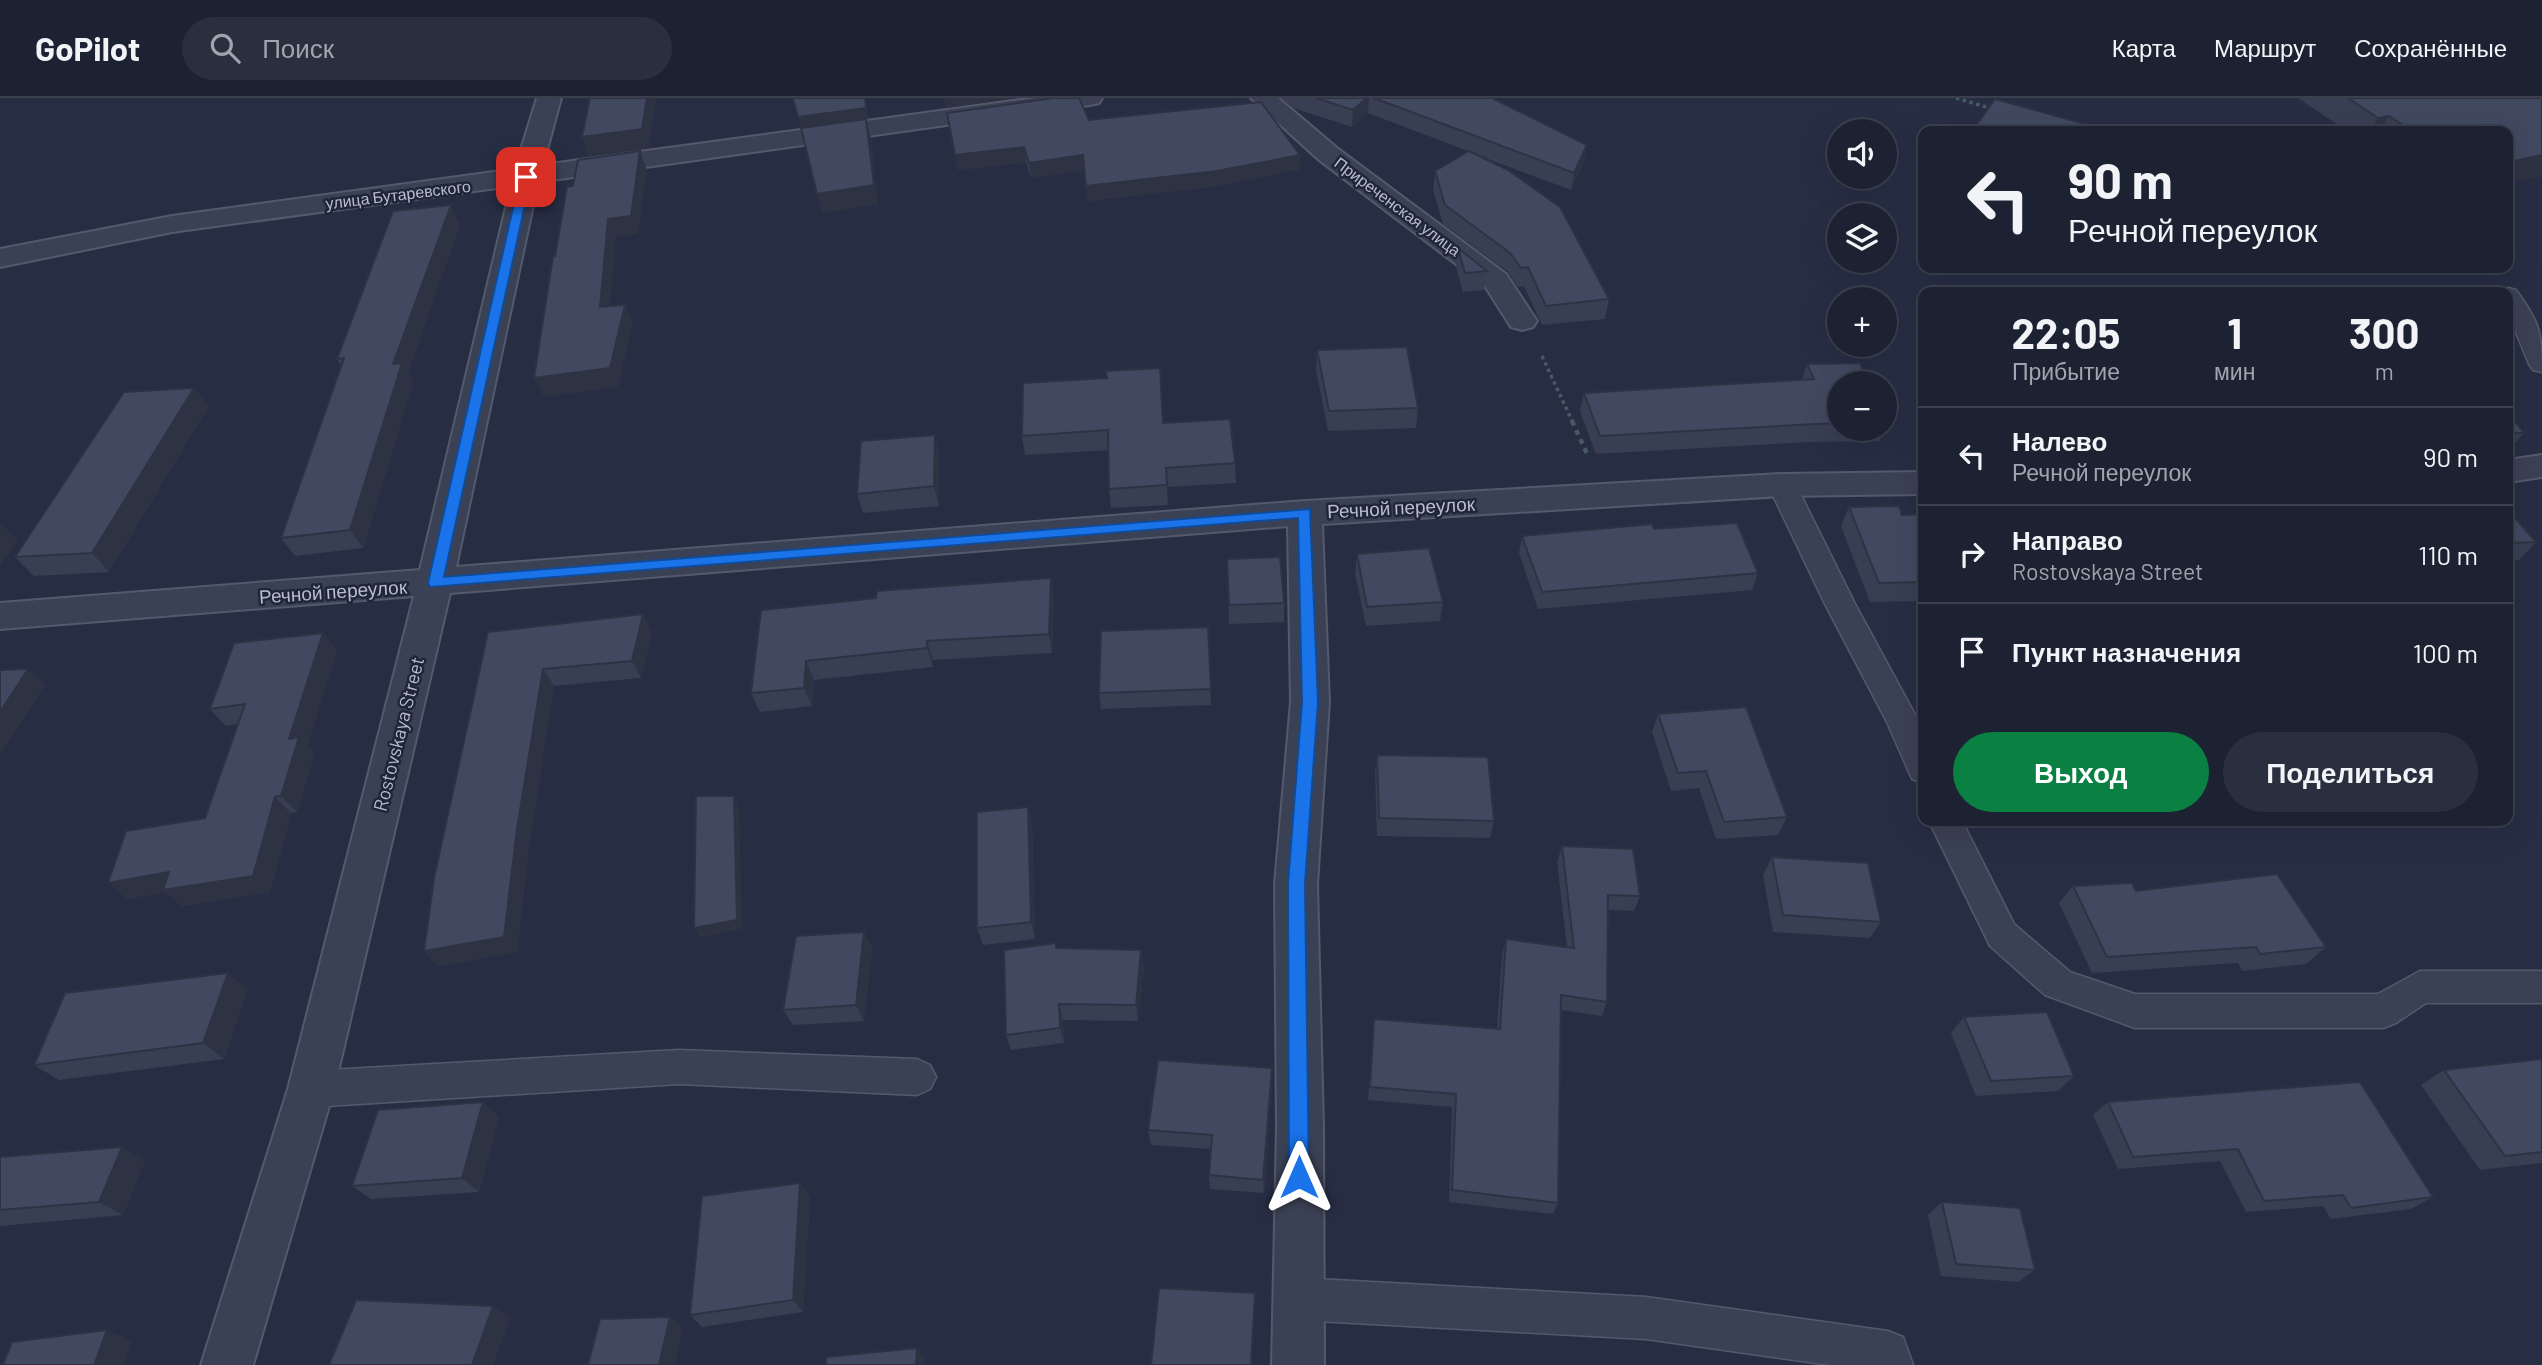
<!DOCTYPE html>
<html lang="ru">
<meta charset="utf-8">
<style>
:root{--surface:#1d2233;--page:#2a2f3f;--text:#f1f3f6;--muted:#a0a4ac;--line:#3b3f4e;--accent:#0b8043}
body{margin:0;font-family:Barlow,sans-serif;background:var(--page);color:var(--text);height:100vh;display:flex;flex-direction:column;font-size:26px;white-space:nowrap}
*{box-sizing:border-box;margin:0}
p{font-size:23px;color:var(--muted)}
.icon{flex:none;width:38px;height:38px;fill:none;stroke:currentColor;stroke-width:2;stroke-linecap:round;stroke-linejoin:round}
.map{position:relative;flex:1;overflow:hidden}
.drawer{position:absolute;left:1918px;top:189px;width:595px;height:539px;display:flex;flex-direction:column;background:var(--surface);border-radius:14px;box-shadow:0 7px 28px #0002,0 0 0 2px var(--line)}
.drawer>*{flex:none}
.guide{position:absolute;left:1918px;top:28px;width:595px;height:147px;border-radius:14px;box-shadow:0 7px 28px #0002,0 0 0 2px var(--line);background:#1d2233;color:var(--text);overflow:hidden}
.tools{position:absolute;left:1827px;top:21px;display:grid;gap:14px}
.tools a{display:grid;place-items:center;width:70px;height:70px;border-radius:50%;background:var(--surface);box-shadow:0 7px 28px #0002,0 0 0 2px var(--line);font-size:35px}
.pin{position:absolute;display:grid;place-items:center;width:60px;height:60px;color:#fff;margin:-30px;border-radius:14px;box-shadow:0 4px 10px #0006}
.me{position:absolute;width:77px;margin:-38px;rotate:0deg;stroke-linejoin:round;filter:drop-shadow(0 0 5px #0008)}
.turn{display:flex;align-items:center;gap:24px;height:147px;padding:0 35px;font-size:32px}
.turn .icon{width:91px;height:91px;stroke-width:2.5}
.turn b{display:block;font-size:49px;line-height:60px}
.eta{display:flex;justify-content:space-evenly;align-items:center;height:119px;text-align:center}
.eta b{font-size:42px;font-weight:700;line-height:49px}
.cta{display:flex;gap:14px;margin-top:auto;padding:14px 35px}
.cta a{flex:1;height:80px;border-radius:42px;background:var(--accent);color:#fff;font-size:28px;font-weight:700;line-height:80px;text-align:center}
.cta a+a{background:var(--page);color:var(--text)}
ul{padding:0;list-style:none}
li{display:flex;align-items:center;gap:21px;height:98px;padding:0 35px;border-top:2px solid var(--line)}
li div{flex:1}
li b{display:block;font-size:26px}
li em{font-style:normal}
header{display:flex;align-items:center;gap:42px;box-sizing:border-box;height:98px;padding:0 35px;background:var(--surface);border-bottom:2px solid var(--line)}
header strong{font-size:33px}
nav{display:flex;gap:38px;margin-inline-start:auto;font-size:24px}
.search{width:490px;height:63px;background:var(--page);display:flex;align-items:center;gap:18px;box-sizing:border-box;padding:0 24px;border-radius:38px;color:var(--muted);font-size:26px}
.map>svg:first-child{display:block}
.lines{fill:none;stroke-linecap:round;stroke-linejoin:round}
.service-casing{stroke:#54596b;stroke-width:3}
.minor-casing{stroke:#54596b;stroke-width:4}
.path-far1{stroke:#475a61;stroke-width:3.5;stroke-dasharray:3.5 3.5;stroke-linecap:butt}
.path{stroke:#475a61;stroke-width:4.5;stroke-dasharray:5 5;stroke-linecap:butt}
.service{fill:#3b4154;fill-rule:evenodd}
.minor{fill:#3b4154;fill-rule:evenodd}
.wall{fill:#383f53}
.shaded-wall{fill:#2e3344}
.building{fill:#414961;stroke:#2e3344;stroke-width:2}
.route{fill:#1a73e8;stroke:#114b97;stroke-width:2}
.labels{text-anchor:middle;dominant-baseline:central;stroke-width:5;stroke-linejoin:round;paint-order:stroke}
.far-street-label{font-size:16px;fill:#b9bdcd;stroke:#202639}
.street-label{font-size:19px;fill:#b9bdcd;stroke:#202639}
</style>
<header>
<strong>GoPilot</strong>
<div class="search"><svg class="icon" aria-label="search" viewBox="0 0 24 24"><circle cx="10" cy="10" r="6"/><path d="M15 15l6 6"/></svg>Поиск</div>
<nav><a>Карта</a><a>Маршрут</a><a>Сохранённые</a></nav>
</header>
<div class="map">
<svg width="2542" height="1267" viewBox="0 0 2542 1267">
<rect width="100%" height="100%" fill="#272e44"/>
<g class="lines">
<defs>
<g id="service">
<path d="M2508,190L2516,192C2540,225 2542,234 2542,274L2533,272L2529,266L2508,215V194H2498Z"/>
<path d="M1782,378L1792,380L1796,387L1855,506L1919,624L1923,635V685L1912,681L1887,624L1825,506L1768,387L1772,380Z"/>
<path d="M1929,723H1962L2014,826L2070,874L2135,896H2378L2420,873H2542V905H2426L2396,925L2383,930H2135L2045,897L1990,848Z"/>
<path d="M679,952L917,961L930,967L936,979L930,991L917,997L679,986L311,1009L298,1004L292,991L298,978L311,973Z"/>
<path d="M1299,1180L1646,1199L1888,1233L1903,1239L1913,1267H1830L1646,1241L1299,1222L1284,1216L1278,1201L1284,1186Z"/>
</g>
<g id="minor">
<path d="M537,0H561L543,67L1035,0H1102L1099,5L1090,7L538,84L456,469L1305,403L1782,376L1923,374V396L1782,398L1322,426L1329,604L1317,786L1323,1030L1324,1267H1272L1277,1030L1275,786L1291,604L1288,428L450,495L334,991L253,1267H201L288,991L414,498L0,531V505L420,472L511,88L172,134L0,169V151L172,118L515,71Z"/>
<path d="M1251,0H1278L1337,50L1506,176L1537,223L1533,229L1522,232L1511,229L1485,188L1319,62Z"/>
<path d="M2542,357V379L2508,384V362Z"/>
</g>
</defs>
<!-- service casing -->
<use href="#service" class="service-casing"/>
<!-- minor casing -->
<use href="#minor" class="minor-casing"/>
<!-- path-far1 -->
<g class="path-far1">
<path d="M1956,0L1993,11"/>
<path d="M1542,258L1573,325"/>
</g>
<!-- path -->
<path class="path" d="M1572,323L1588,358"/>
<!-- service -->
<use href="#service" class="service"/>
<!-- minor -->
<use href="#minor" class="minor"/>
</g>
<!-- wall -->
<g class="wall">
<path d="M1281,0H1492L1587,47L1584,64L1571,92L1475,56L1609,201L1605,221L1542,227L1524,188L1518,189L1508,174L1443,126L1433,92L1435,73L1468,53L1368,15L1352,29L1293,10Z"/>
<path d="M2298,0H2542V78L2508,85V33H2347Z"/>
<path d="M947,15L1089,22L1300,71L1218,88L1088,103L1084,72L1031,80L1026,64L958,72Z"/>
<path d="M460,126L408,274L413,284L363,450L295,458L281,440L341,268L337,261Z"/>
<path d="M1458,150L1487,173L1484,192L1463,194L1456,169Z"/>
<path d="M1317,252L1418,310L1416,330L1328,333L1316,272Z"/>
<path d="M1807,266L1839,285V331H1884L1879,343L1809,344L1596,356L1580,313L1584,295L1802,282Z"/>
<path d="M194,290L208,309L109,474L34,478L15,459Z"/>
<path d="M2508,315L2524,335L2508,353Z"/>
<path d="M1164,325L1235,365L1236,385L1167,389L1168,407L1111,410L1109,391L1108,352L1025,357L1022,338Z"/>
<path d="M935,337L939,356V408L863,415L857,396Z"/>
<path d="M1849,409L1902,417L1923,416V498L1921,503L1870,504L1841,428Z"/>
<path d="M2508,412L2536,444L2519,462H2508Z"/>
<path d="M1654,431L1758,475L1752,492L1538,511L1519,455L1522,438Z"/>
<path d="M1357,456L1443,504L1440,523L1366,528L1355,475Z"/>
<path d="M1227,461L1284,505V524L1229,526Z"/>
<path d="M1051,480L1054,499L1052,555L933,562V569L814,582L812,608L760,614L751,595L761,512Z"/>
<path d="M1208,529L1211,607L1101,611L1099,595Z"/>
<path d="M652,533L641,580L554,588L529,746L517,854L438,868L424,853L488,534Z"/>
<path d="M337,552L307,648L314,656L297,714L291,715L270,794L182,808L165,794L127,801L205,720L238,626L226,628L210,611Z"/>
<path d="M1658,616L1787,719L1778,737L1716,741L1699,690L1671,693L1652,634Z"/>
<path d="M1377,657L1494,723L1490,740L1377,738L1375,675Z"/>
<path d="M1028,709L1032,727L1035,841L983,847L977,830Z"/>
<path d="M1562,748L1640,798L1634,813L1608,812L1607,904L1602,918L1561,912L1558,1105L1553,1116L1449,1104L1452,1009L1368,1002L1374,921L1497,930L1502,856L1506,841L1567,849L1557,764Z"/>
<path d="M1772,759L1881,824L1870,840L1773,834L1763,777Z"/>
<path d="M2073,788L2136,793L2326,849L2306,866L2242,873L2238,865L2092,875L2059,805Z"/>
<path d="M864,834L872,850L864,923L793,927L783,912Z"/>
<path d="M1056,845L1057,850L1141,852L1144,868L1138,923L1063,922L1064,945L1011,952L1006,937Z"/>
<path d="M247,891L224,961L59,982L34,967Z"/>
<path d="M1964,919L2074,978L2058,993L1976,998L1951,935Z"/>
<path d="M2542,961V1065L2480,1072L2421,987L2444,972Z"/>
<path d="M1272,970V985L1264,1095L1210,1091L1209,1077L1211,1051L1151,1047L1148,1032Z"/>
<path d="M483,1004L499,1019L479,1094L371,1101L352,1088Z"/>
<path d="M2108,1004L2433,1099L2411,1111L2331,1121L2323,1108L2246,1114L2220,1063L2118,1071L2093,1017Z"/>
<path d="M0,1059L145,1062L123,1117L0,1128Z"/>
<path d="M810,1098L803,1214L702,1229L690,1217Z"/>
<path d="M1942,1104L2035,1172L2018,1184L1941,1178L1928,1117Z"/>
</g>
<!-- shaded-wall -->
<g class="shaded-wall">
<path d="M647,0H656L649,50L589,58L582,39Z"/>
<path d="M866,0L868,20L801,29L798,19Z"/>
<path d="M944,0H1016L946,10Z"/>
<path d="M1367,0H1369L1368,15L1352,29L1353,12Z"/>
<path d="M2389,18L2379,33H2370L2378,20Z"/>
<path d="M866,21L871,40L878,106L822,115L817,96Z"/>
<path d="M1587,47L1584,64L1571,92L1574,75Z"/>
<path d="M1024,49L1026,64L958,72L955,57Z"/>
<path d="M640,53L647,72L638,136L616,139L608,227L600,209L608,121Z"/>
<path d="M1083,57L1084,72L1031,80L1029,65Z"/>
<path d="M1300,57V71L1218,88L1088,103L1086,88Z"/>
<path d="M2542,57V78L2508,85V67L2510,64Z"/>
<path d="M451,107L460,126L408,274L413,284L363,450L350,432L393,266Z"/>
<path d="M625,207L633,225L618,289L544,299L534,280Z"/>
<path d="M194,290L208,309L109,474L92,455Z"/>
<path d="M935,337L939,356V408L934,388Z"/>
<path d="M0,425L18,443L0,468Z"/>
<path d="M1051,480L1054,499L1052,555L1049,536Z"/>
<path d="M643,516L652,533L641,580L632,563Z"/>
<path d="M323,535L337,552L307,648L314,656L297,714L281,698L289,641Z"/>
<path d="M927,543L933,562V569L927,550Z"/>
<path d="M806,563L814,582L812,608L804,590Z"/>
<path d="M28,571L45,587L0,658V614Z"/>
<path d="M543,571L554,588L529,746L517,854L438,868L424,853L517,731Z"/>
<path d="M734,698L739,707L742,831L700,839L694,830Z"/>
<path d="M275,699L291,715L270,794L182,808L165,794L127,801L108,785L169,774Z"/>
<path d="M1028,709L1032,727L1035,841L1031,824Z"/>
<path d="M864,834L872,850L864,923L856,907Z"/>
<path d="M1141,852L1144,868L1138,923L1136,907Z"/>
<path d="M228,875L247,891L224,961L203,945Z"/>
<path d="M1059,906L1063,922L1064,945L1060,930Z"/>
<path d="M1272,970V985L1264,1095L1263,1082Z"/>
<path d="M483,1004L499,1019L479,1094L462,1080Z"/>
<path d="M122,1049L145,1062L123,1117L99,1104Z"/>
<path d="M800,1085L810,1098L803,1214L793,1202Z"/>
<path d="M1255,1195L1252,1267H1251Z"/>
<path d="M493,1208L510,1219L493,1267H472Z"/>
<path d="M670,1219L683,1230L675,1267H659Z"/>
<path d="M107,1232L132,1243L124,1267H94Z"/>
<path d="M917,1250L925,1261L924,1267H916Z"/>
</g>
<!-- building -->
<g class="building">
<path d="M590,0H647L642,31L582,39Z"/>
<path d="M793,0H865L866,10L798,19Z"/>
<path d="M1053,0H1079L1089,22L1261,4L1300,57L1217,73L1086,88L1083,57L1029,65L1024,49L955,57L947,15Z"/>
<path d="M1316,0H1367L1353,12Z"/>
<path d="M1374,0H1492L1587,47L1574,75Z"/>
<path d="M2348,0H2542V57L2510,64L2508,62V33H2412L2389,18L2378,20Z"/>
<path d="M1995,1L2110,33H1972Z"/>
<path d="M866,21L874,87L817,96L801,30Z"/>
<path d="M640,53L631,118L608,121L600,209L625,207L610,270L534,280L553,158H555L567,89L573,88L578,62Z"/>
<path d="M1469,53L1508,72L1560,109L1609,201L1546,208L1528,169L1521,170L1510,155L1445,107L1435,73Z"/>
<path d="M451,107L393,266L402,265L350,432L281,440L344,260L337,261L393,113Z"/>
<path d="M1458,150L1487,173L1465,175Z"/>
<path d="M1407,249L1418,310L1329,313L1317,252Z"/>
<path d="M1860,265L1869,285H1839V325L1816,326L1600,338L1584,295L1814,281L1807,266Z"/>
<path d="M1160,270L1163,325L1230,321L1235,365L1166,370L1167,387L1109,391L1108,332L1022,338L1023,285L1107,280L1106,273Z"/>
<path d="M194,290L92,455L15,459L124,294Z"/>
<path d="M2508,315L2524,335H2508Z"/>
<path d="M935,337L934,388L857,396L861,343Z"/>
<path d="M1899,408L1902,417L1923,416V462H1921L1923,467V484L1879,485L1849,409Z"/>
<path d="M2508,412L2536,444L2508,445Z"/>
<path d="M1737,425L1758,475L1542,494L1522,438L1652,426L1654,431Z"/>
<path d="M1429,450L1443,504L1367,509L1357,456Z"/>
<path d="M1280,459L1284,505L1229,507L1227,461Z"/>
<path d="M1051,480L1049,536L927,543V550L806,563L804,590L751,595L761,512L876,500L877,493Z"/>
<path d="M643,516L632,563L543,571L517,731L504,839L424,853L434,780L488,534Z"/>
<path d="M1208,529L1211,591L1099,595L1101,533Z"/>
<path d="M323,535L289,641L299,639L281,698L275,699L253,778L163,792L169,774L108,785L126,733L205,720L245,606L210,611L234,545Z"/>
<path d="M28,571L0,614V572Z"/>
<path d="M1746,609L1787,719L1724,724L1706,673L1678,675L1658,616Z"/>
<path d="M1377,657L1488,659L1494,723L1379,720Z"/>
<path d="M696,698H734L737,822L694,830Z"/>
<path d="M1028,709L1031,824L977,830V714Z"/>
<path d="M1562,748L1633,751L1640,798L1608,797L1607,904L1561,897L1558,1105L1452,1092L1456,996L1370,989L1374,921L1500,931L1506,841L1574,850Z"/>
<path d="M1772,759L1868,765L1881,824L1783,817Z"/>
<path d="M2277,776L2326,849L2260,856L2256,849L2107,859L2073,788L2132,785L2136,793Z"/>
<path d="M864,834L856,907L783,912L796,838Z"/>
<path d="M1056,845V850L1141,852L1136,907L1059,906L1060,930L1006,937L1004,852Z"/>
<path d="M228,875L203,945L34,967L65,895Z"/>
<path d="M2047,914L2074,978L1991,983L1964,919Z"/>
<path d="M2542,961V1054L2505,1058L2444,972Z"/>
<path d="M1158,962L1272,970L1263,1082L1209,1077L1212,1037L1148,1032Z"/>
<path d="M2360,984L2433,1099L2351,1110L2343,1097L2264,1103L2238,1051L2133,1059L2108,1004Z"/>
<path d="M483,1004L462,1080L352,1088L378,1012Z"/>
<path d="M122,1049L99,1104L0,1112V1059Z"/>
<path d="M800,1085L793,1202L690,1217L702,1098Z"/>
<path d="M1942,1104L2020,1110L2035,1172L1956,1166Z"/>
<path d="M1159,1190L1255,1195L1251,1267H1151Z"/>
<path d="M356,1202L493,1208L472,1267H329Z"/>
<path d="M670,1219L659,1267H588L600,1221Z"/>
<path d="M107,1232L94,1267H3L12,1244Z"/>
<path d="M917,1250L916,1267H826V1259Z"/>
</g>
<!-- route -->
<path class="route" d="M526,76L531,79L444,479L1310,411L1318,604L1305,786L1309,1079L1306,1086L1299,1089L1292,1086L1289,1079L1288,786L1302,604L1298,420L430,489L428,485L520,79Z"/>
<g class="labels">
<!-- far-street labels -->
<g class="far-street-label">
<text transform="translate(398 96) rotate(-7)">улица Бутаревского</text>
<text transform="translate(1398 108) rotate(37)">Приреченская улица</text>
</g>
<!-- street labels -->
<g class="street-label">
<text transform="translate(1401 409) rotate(-3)">Речной переулок</text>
<text transform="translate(333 493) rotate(-4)">Речной переулок</text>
<text transform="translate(398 636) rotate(-76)">Rostovskaya Street</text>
</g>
</g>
</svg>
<div class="tools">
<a><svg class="icon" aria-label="sound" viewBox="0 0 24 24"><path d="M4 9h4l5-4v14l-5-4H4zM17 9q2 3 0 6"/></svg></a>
<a><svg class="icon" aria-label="layers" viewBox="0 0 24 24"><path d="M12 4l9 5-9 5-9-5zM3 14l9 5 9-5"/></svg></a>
<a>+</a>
<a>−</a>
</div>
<div class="pin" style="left:526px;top:79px;background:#d93025"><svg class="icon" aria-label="arrive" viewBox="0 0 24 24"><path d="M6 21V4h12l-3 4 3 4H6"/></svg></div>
<svg class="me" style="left:1299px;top:1079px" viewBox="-20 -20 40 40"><path d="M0-17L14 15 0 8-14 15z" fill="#1a73e8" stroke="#fff" stroke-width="4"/></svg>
<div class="guide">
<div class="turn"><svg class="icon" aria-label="left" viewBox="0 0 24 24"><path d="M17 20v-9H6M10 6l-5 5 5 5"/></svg><div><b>90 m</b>Речной переулок</div></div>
</div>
<section class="drawer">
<div class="eta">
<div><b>22:05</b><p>Прибытие</p></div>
<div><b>1</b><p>мин</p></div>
<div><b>300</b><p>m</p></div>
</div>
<ul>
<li><svg class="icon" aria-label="left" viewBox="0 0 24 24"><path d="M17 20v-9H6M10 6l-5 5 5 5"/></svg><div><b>Налево</b><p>Речной переулок</p></div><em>90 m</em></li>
<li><svg class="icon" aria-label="right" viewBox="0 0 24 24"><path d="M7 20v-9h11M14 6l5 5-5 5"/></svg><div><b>Направо</b><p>Rostovskaya Street</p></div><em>110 m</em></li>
<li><svg class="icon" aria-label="arrive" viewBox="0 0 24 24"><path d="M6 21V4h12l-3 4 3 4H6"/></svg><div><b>Пункт назначения</b></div><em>100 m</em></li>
</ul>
<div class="cta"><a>Выход</a><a>Поделиться</a></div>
</section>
</div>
